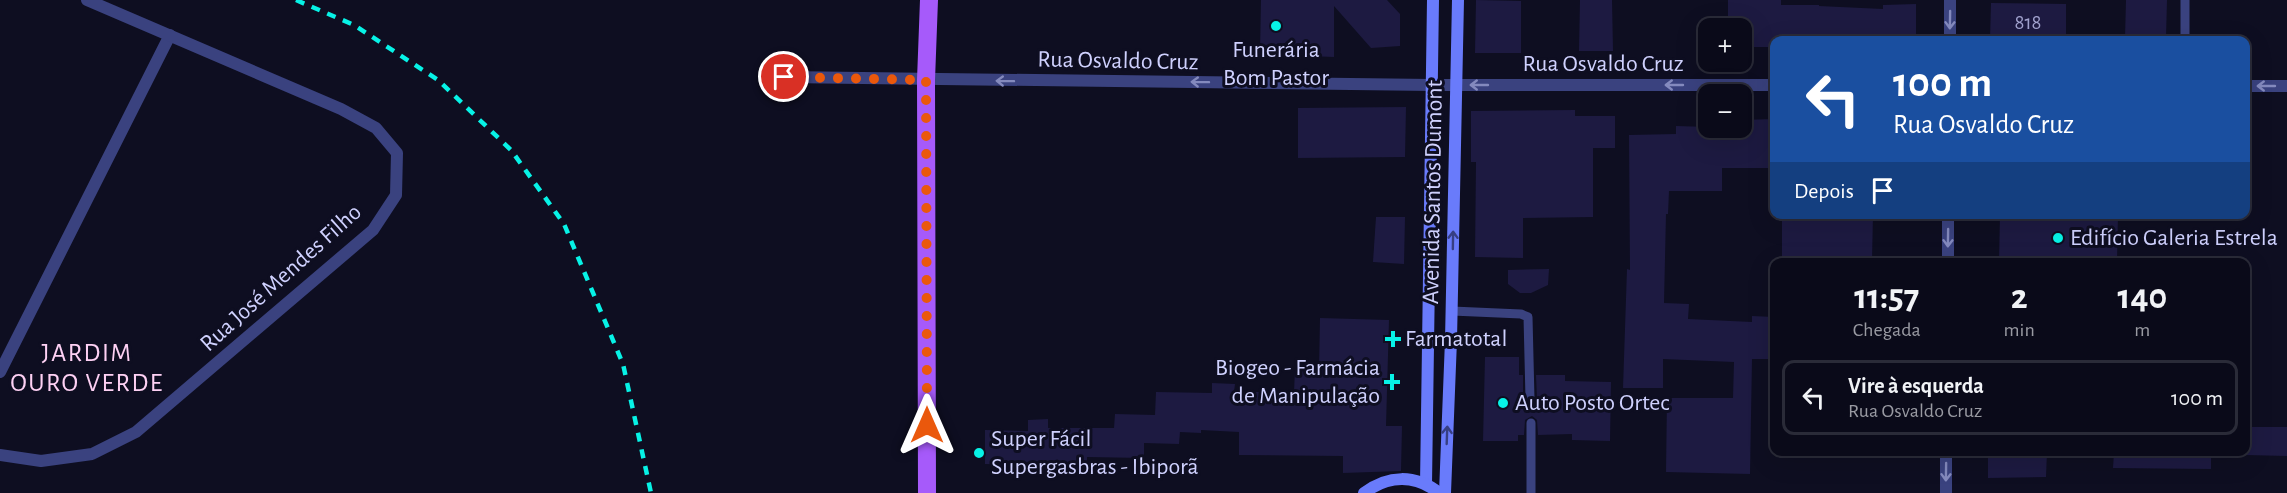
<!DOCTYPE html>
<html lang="pt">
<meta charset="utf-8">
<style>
:root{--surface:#0a0a19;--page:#131322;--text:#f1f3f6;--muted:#999aa2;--line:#2a2b38}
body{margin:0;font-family:"Alegreya Sans",sans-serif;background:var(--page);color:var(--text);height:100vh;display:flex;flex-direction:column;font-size:22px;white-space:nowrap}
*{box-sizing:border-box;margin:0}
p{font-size:20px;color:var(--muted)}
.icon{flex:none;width:33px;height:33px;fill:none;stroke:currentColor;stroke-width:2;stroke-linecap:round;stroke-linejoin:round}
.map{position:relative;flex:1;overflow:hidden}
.panel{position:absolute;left:1770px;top:258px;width:480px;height:198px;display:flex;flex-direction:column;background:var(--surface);border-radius:12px;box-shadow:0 6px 24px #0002,0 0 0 2px var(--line)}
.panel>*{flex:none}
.hud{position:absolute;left:1770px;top:36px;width:480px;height:183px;border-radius:12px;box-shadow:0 6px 24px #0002,0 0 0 2px var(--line);background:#1a4fa0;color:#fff;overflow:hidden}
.buttons{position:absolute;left:1698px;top:18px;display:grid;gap:12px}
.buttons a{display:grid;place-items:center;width:54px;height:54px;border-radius:12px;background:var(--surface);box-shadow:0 6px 24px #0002,0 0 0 2px var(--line);font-size:30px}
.pin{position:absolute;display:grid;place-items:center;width:51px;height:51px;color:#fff;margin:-26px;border:3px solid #fff;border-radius:50%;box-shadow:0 2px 6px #0007}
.me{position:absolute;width:66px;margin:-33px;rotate:0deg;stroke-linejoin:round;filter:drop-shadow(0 0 4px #0008)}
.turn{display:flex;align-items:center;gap:21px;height:126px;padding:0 24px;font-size:27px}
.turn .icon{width:78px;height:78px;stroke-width:2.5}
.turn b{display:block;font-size:42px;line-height:51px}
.then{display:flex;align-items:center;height:57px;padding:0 24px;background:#0003;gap:12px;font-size:22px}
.eta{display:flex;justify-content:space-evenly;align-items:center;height:102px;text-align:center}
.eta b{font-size:36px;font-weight:600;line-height:42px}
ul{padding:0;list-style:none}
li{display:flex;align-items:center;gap:18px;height:75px;margin:0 12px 9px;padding:0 12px;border:3px solid var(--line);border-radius:12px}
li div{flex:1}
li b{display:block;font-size:22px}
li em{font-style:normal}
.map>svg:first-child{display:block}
.building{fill:#1d1a41}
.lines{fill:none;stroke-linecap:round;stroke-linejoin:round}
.lane{stroke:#3a427f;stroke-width:9}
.street{stroke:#3a427f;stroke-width:12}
.secondary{stroke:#697bfb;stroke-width:12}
.primary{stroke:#a65afa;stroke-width:18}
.rail{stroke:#07f2e6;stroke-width:4.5;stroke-dasharray:9 8;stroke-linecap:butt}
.oneway{stroke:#848abe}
.oneway2{stroke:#373f83}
.route{stroke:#ea580c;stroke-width:10;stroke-dasharray:0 18}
.poi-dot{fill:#07f2e6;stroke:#0e0e21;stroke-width:2}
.labels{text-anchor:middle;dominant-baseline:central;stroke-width:6;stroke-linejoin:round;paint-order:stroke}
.number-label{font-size:21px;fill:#a2a3cf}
.poi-label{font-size:24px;fill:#cfd1fe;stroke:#0e0e21;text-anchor:start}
.street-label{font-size:24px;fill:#cfd1fe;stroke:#0e0e21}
.neighbourhood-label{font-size:26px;letter-spacing:1.5px;fill:#fed1f4;stroke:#0e0e21}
</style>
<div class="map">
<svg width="2287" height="493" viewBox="0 0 2287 493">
<rect width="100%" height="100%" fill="#0e0e21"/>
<!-- building -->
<g class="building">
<path d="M1261,0H1387L1400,14V46L1371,48L1334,6V57L1307,56L1308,54L1260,53Z"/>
<path d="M1476,0L1521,1V53H1475Z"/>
<path d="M1580,0H1612L1613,51H1579Z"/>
<path d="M1728,0H1781V5H1819V6L1883,9V5L1916,4V40H1774V47H1742V28H1728Z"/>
<path d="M2126,0H2167L2166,38H2125Z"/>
<path d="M1991,3L2066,4V40H1990Z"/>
<path d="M1406,107L1405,157L1298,158V108Z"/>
<path d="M1575,110V116H1615V148H1593V217L1523,218V258L1475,257L1476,162H1471V111Z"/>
<path d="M1774,119V161H1768V168H1722V191H1669L1668,214H1666L1664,303L1689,304L1688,319L1752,322V316L1774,317V359H1752L1750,474L1666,472L1667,398H1733L1734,362L1663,359V388H1623L1627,269L1630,270L1629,135L1676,134V126L1742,128V120Z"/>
<path d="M1782,214L1873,215L1872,261H1801V259H1782Z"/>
<path d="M2000,214H2118L2117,262H1999Z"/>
<path d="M1376,217H1405L1404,264L1373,262Z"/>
<path d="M1549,269L1548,285L1531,293H1520L1508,284V270Z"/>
<path d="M1320,318L1389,320L1386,426H1402L1401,471L1343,473V456L1239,455V432L1201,430V433L1180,432L1179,444L1144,443V458L1087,457V467L985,464V430L1028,431V420L1048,419V428H1114L1115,414L1155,415L1156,392L1212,393V383L1235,384L1234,392H1294L1295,369L1319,370Z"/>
<path d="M1485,357H1519V375H1523V400L1530,406L1534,404L1537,399L1536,375H1565V381L1611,382L1610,441L1572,440V434L1538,435L1537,420L1532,416L1525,420L1524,435H1518V441H1483Z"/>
<path d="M2246,427H2287V456L2246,455Z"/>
<path d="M1988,452H2047L2046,477L1988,478Z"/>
<path d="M2114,452H2211V469L2113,468Z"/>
</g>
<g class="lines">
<!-- lane -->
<g class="lane">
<path d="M2185,40V0"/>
<path d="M1452,311L1521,314L1528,317L1530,399"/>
<path d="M1531,423V493"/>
</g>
<!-- street -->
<g class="street">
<path d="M1950,40V0"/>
<path d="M784,77L1432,85H1774"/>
<path d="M2246,86H2287"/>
<path d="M1948,262V214"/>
<path d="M0,372L170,35"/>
<path d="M0,455L41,461L92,454L136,432L373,230L396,195L397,153L376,128L341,109L87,0"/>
<path d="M1946,493V452"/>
</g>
<!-- secondary -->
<g class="secondary">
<path d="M1426,484L1433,0"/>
<path d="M1364,493C1388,475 1415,474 1439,493"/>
<path d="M1445,493L1451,340L1458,0"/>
</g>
<!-- primary -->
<path class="primary" d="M927,493L926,80L929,0"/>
<!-- rail -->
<path class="rail" d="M296,0L354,25L438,80L511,150L564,224L623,364L651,493"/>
</g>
<!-- one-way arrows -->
<defs><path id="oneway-shaft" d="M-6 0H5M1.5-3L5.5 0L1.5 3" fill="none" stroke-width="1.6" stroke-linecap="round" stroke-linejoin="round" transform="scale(1.5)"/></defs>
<g class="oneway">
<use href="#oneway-shaft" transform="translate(1950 20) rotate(91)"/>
<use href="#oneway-shaft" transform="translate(1005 81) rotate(-179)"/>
<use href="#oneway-shaft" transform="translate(1200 82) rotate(-179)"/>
<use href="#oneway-shaft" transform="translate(1479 85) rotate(-180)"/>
<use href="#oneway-shaft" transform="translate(1674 85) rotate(-180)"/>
<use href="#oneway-shaft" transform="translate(2266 86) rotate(-180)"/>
<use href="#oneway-shaft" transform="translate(1948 238) rotate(91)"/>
<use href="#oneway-shaft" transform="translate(1946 472) rotate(91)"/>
</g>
<g class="oneway2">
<use href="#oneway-shaft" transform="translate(1453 240) rotate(-89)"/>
<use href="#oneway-shaft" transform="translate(1447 435) rotate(-88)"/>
</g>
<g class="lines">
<!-- route -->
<path class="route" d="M784,77L926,80L927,425"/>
</g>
<!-- markers -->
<g class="poi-dot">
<circle cx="1276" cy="26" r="6"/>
<circle cx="2058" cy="238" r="6"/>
<path d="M1390 330h6v6h6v6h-6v6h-6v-6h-6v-6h6z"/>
<path d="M1389 373h6v6h6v6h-6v6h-6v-6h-6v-6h6z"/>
<circle cx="1503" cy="403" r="6"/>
<circle cx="979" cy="453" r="6"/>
</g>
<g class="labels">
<!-- number labels -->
<g class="number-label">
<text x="2028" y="22">818</text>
</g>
<!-- poi labels -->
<g class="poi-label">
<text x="1276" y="50" text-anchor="middle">Funerária<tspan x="1276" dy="28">Bom Pastor</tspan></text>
<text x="2070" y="238">Edifício Galeria Estrela</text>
<text x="1405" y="339">Farmatotal</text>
<text x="1380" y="368" text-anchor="end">Biogeo - Farmácia<tspan x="1380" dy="28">de Manipulação</tspan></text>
<text x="1515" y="403">Auto Posto Ortec</text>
<text x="991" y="439">Super Fácil<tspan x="991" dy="28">Supergasbras - Ibiporã</tspan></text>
</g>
<!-- street labels -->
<g class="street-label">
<text transform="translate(1118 61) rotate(1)">Rua Osvaldo Cruz</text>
<text x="1603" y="64">Rua Osvaldo Cruz</text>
<text transform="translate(1433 192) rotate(-89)">Avenida Santos Dumont</text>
<text transform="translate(281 278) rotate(-42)">Rua José Mendes Filho</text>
</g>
<!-- neighbourhood labels -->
<g class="neighbourhood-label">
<text x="87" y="353">JARDIM<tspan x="87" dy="30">OURO VERDE</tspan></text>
</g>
</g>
</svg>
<div class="buttons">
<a>+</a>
<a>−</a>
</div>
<div class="pin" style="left:784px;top:77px;background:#d93025"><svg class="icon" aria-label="arrive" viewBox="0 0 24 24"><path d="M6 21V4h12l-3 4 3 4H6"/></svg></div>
<svg class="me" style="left:927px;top:425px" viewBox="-20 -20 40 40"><path d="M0-17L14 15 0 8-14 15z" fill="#ea580c" stroke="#fff" stroke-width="4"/></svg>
<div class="hud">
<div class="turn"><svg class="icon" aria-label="left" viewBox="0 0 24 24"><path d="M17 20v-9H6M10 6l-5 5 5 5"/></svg><div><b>100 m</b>Rua Osvaldo Cruz</div></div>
<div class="then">Depois<svg class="icon" aria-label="arrive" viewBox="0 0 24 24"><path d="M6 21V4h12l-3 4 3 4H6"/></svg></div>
</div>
<section class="panel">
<div class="eta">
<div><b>11:57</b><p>Chegada</p></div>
<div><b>2</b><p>min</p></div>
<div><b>140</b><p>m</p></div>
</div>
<ul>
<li><svg class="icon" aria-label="left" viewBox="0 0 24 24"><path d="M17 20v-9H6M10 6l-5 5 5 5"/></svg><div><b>Vire à esquerda</b><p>Rua Osvaldo Cruz</p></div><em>100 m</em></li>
</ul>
</section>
</div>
